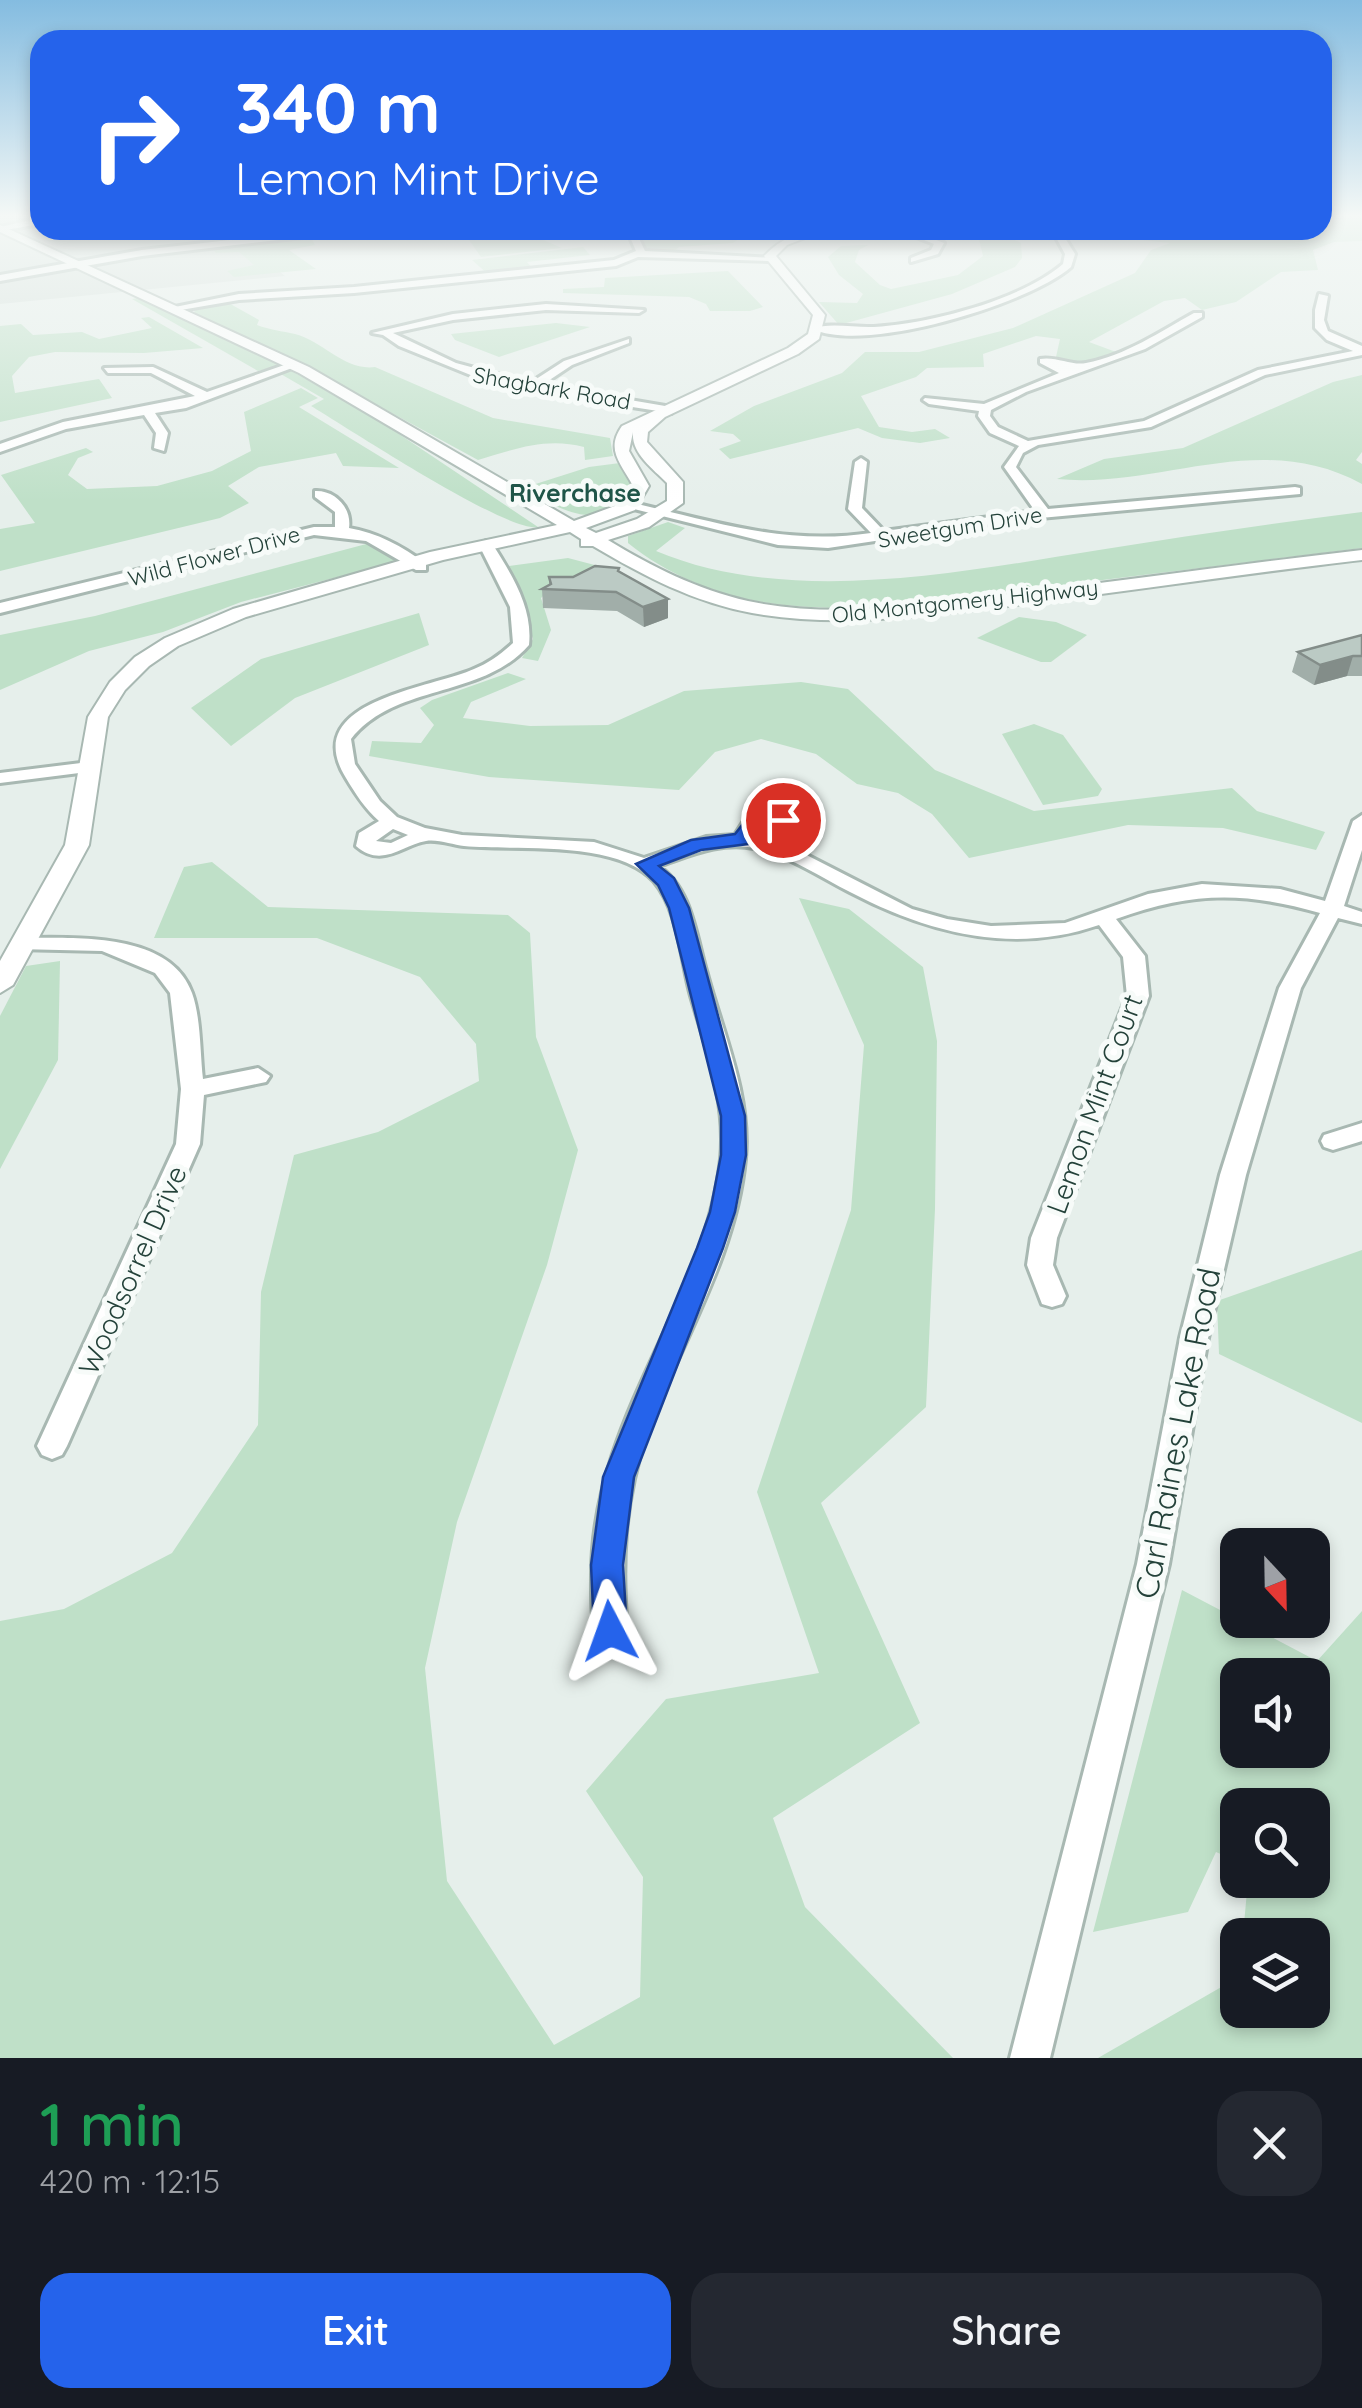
<!DOCTYPE html>
<meta charset="utf-8">
<style>
:root{--surface:#171b24;--page:#242831;--text:#f1f3f6;--muted:#9ea1a6;--accent:#2563eb}
body{margin:0;font-family:Quicksand,sans-serif;background:var(--page);color:var(--text);height:100vh;display:flex;flex-direction:column;font-size:38px;white-space:nowrap}
*{box-sizing:border-box;margin:0}
p{font-size:32px;color:var(--muted)}
.icon{flex:none;width:55px;height:55px;fill:none;stroke:currentColor;stroke-width:2;stroke-linecap:round;stroke-linejoin:round}
.map{position:relative;height:2058px;overflow:hidden}
.drawer{display:flex;flex-direction:column;background:var(--surface);flex:1}
.drawer>*{flex:none}
.top-card{position:absolute;left:30px;top:30px;width:1302px;height:210px;border-radius:30px;box-shadow:0 5px 15px #0003;background:#2563eb;color:#fff;overflow:hidden}
.needle{width:65px;rotate:158deg}
.tools{position:absolute;left:1220px;top:1528px;display:grid;gap:20px}
.tools a{display:grid;place-items:center;width:110px;height:110px;border-radius:20px;background:var(--surface);box-shadow:0 5px 15px #0003;font-size:50px}
.pin{position:absolute;display:grid;place-items:center;width:85px;height:85px;color:#fff;margin:-42px;border:5px solid #fff;border-radius:50%;box-shadow:0 2px 10px #0007}
.me{position:absolute;width:110px;margin:-55px;rotate:356deg;stroke-linejoin:round;filter:drop-shadow(0 0 8px #0008)}
.turn{display:flex;align-items:center;gap:35px;height:210px;padding:0 40px;font-size:45px}
.turn .icon{width:130px;height:130px;stroke-width:2.5}
.turn b{display:block;font-size:70px;line-height:85px}
.round{display:grid;place-items:center;flex:none;width:105px;height:105px;border-radius:30px;background:var(--page)}
.overview{display:flex;align-items:center;justify-content:space-between;height:170px;padding:0 40px}
h1{font-size:60px;font-weight:600;line-height:75px;color:#1e9e55}
.button{display:flex;gap:20px;margin-top:auto;padding:20px 40px}
.button a{flex:1;height:115px;border-radius:30px;background:var(--accent);color:#fff;font-size:40px;font-weight:600;line-height:115px;text-align:center}
.button a+a{background:var(--page);color:var(--text)}
.map>svg:first-child{display:block}
.built{fill:#d4dfda}
.green{fill:#bfe0c8;fill-rule:evenodd}
.lines{fill:none;stroke-linecap:round;stroke-linejoin:round}
.minor-casing{stroke:#a8b8b2;stroke-width:6}
.tertiary-casing{stroke:#a8b8b2;stroke-width:4}
.minor{fill:#fff;fill-rule:evenodd}
.tertiary{fill:#fff;fill-rule:evenodd}
.wall{fill:#a1aea9}
.shaded-wall{fill:#838d89}
.building{fill:#bbcac4;stroke:#838d89;stroke-width:2.5}
.route{fill:#2563eb;stroke:#184099;stroke-width:2.5}
.labels{text-anchor:middle;dominant-baseline:central;stroke-width:10;stroke-linejoin:round;paint-order:stroke}
.far-street-label{font-size:22px;fill:#24423a;stroke:#f7fbf9}
.far-neighbourhood-label{font-size:25px;font-weight:bold;fill:#1f5548;stroke:#f7fbf9}
.street-label{font-size:28px;fill:#24423a;stroke:#f7fbf9}
.near-street-label{font-size:32px;fill:#24423a;stroke:#f7fbf9}
</style>
<div class="map">
<svg width="1362" height="2058" viewBox="0 0 1362 2058">
<rect width="100%" height="100%" fill="#e6efeb"/>
<!-- built -->
<path class="built" d="M0,214H40V230L374,233L247,246L285,276L0,304Z"/>
<!-- green -->
<g class="green">
<path d="M1323,214H1362V241L1334,242L1313,250L1318,270L1281,272L1236,302L1202,310L1185,298L1164,301L1089,342L1116,352L1082,364L1056,357L1060,339L1036,336L983,354L984,367L927,368L916,377L861,396L879,427L912,432L935,429L950,438L920,443L882,438L858,428L730,459L719,449L741,441L733,434L710,431L754,406L842,373L865,352H919L1013,328L1135,273L1151,250L1170,243L1105,236L1103,230H1322Z"/>
<path d="M520,230H571L541,239L562,248L481,257L469,240L501,239Z"/>
<path d="M636,230H751L733,243L679,247L671,254L648,253Z"/>
<path d="M972,230H995L1021,243L1022,258L1015,267L952,294L839,325L819,302L857,303L863,294L839,275L828,257L841,246L868,245L859,250L855,262L880,285L891,289L958,275L983,256L979,239Z"/>
<path d="M311,238L315,245L289,250L316,269L234,277L227,271L254,265L239,252L216,253L211,247Z"/>
<path d="M583,247L590,255L527,262L534,270L490,276L472,260Z"/>
<path d="M728,271L763,307L750,311H710L706,304L689,297L563,293V289L604,287L605,278Z"/>
<path d="M144,297L282,365L258,371L132,299Z"/>
<path d="M225,301L259,320L257,325C270,330 282,331 295,334C324,342 345,371 375,367L493,418L610,438L613,456L585,460L584,447C546,437 515,449 478,460L309,368L195,314L194,310Z"/>
<path d="M149,317L203,348L144,353L55,352L29,357L12,376L15,393L99,379L112,398L0,422V326L21,324L33,335L82,332L99,339L152,328L141,318Z"/>
<path d="M556,323L590,327L499,357L455,340L451,334Z"/>
<path d="M292,371L390,428L538,527C507,533 348,428 311,406L324,399L279,373Z"/>
<path d="M1362,375V452L1356,460L1362,464V484C1259,428 1162,489 1057,479L1104,459L1183,448L1333,382Z"/>
<path d="M301,388L318,398L299,407L399,468L343,466L336,453L259,467L228,486L249,503L220,518L0,571V529L35,523L1,475L86,448L93,452L78,458L68,475L87,489L157,486L212,471L251,451L244,412Z"/>
<path d="M620,463L634,485C609,538 559,510 523,488L589,467Z"/>
<path d="M1362,512V548C1251,562 1141,575 1030,589C953,598 873,613 796,606C735,602 675,581 628,543V536L668,522L685,528L656,551C789,607 961,572 1099,550C1186,536 1274,523 1362,512Z"/>
<path d="M370,543L399,561L241,602L163,632L89,651L0,690V635L95,616Z"/>
<path d="M568,558L606,568L552,588L541,598L551,630L538,661L522,658L533,639L509,566Z"/>
<path d="M419,613L429,645L295,698L231,746L191,708L261,659Z"/>
<path d="M1019,617L1056,622L1087,635L1051,662H1041L977,638Z"/>
<path d="M508,673L526,679L471,702L463,718L530,726L608,725L684,691L801,682L848,689L935,770L1034,811L1232,788L1257,811L1325,832L1316,850L1223,828L1128,825L969,858L932,814L898,793L857,784L816,754L761,739L715,752L679,790L489,777L369,756L372,741L421,743L434,725L420,708L432,700Z"/>
<path d="M1034,724L1063,735L1102,789L1098,796L1043,805L1002,734Z"/>
<path d="M212,862L268,907L508,915L530,933L536,1037L578,1150L547,1265L457,1522L425,1668L447,1881L554,2045L640,1997L643,1877L586,1791L666,1699L819,1673L757,1492L851,1210L864,1045L799,898L849,909L923,967L937,1041L935,1209L926,1407L821,1503L920,1723L773,1818L805,1907L953,2058H0V1621L64,1609L172,1553L258,1425L261,1292L294,1155L378,1132L479,1081L476,1044L420,977L317,938H154L184,867Z"/>
<path d="M60,961L58,1060L0,1169V1016L26,966Z"/>
<path d="M1362,1250V1423L1219,1354L1217,1301Z"/>
<path d="M1182,1590L1317,1661L1362,1611V2058H1098L1237,1978L1238,2010H1312V1935H1243L1248,1880H1312V1805H1238L1237,1861L1216,1852L1188,1912L1093,1932ZM1312,1675V1750H1238V1675Z"/>
</g>
<g class="lines">
<defs>
<g id="minor">
<path d="M40,218V224L0,231V227Z"/>
<path d="M627,230H635L645,251L775,258L770,261L638,257L616,266L354,293L239,300L175,311L170,308L239,294L354,287L614,260L636,251Z"/>
<path d="M899,230H911L944,243L938,254L911,262V258L931,250L934,244Z"/>
<path d="M1052,230H1060L1075,254L1071,267C1029,304 864,354 813,329C828,322 855,328 874,327C931,323 1019,301 1063,264L1065,254Z"/>
<path d="M300,232L303,237L142,256L0,281V275L142,250Z"/>
<path d="M1319,294L1328,296L1324,320L1328,331L1362,346V355L1265,375L1151,427L1038,445L1023,453L1016,467L1048,509L1295,487L1300,488V494L1009,521L828,548L778,545L622,506L629,502C712,521 785,546 871,533L848,509L855,462L861,458L867,462L862,508L884,531L1035,511L1004,467L1019,446L990,433L978,416L979,411L929,404L923,400L925,398L984,404L1059,373L1040,363V359C1056,356 1072,366 1086,363C1125,356 1161,331 1194,313H1202V317L1145,349L1026,392L991,410L990,416L998,427L1028,441L1144,421L1258,370L1353,351L1327,340L1315,328V310Z"/>
<path d="M546,304L644,310L639,313L546,310L453,320L393,333L456,363L530,383L564,361L629,339V343L572,365L542,385L671,407V413L529,391L478,378L399,346L383,335L372,333L453,314Z"/>
<path d="M290,363L300,365L186,408L155,413L168,433L164,451L154,448L156,433L144,415L66,429L0,452V444L63,422L195,396L151,373H108L104,368L153,367L207,392Z"/>
<path d="M315,491C335,490 352,508 349,528C378,533 402,546 426,564V570H416L366,541L314,535L0,613V603L314,527H335V512L315,497Z"/>
<path d="M486,541L493,545C512,575 533,608 529,645C482,699 395,683 351,739L355,764L380,801L397,817L425,828L462,835L594,842L644,858L706,837L735,835L746,818L774,810L792,820L796,828L787,845L912,909L947,919L991,926L1065,923L1148,894L1202,884L1280,889L1325,901L1353,821L1362,815V850L1344,906L1362,912V924L1338,918L1301,988L1246,1175L1208,1338L1169,1564L1050,2058H1010L1137,1564L1180,1338L1220,1175L1279,988L1320,913C1243,891 1191,892 1116,919L1145,956L1149,996L1057,1238L1053,1265L1066,1296L1062,1304L1052,1307L1042,1304L1027,1265L1031,1238L1127,996L1123,957L1099,925C1013,955 928,933 850,892C819,876 788,855 754,848C720,841 689,856 658,866C692,888 696,938 707,974C723,1034 751,1095 745,1159C736,1258 679,1344 646,1436C624,1500 621,1564 627,1631L623,1642L611,1647L599,1642C591,1622 592,1597 592,1575C592,1417 704,1307 721,1159C727,1103 706,1048 691,996C681,961 679,910 654,881C616,839 516,851 464,846C453,845 438,839 426,841C404,844 382,869 356,846L359,833L379,821C365,809 355,793 346,778C298,701 429,689 474,669C489,663 501,654 513,643L510,607L479,545ZM773,822L776,828L771,840L754,836L760,826ZM393,829L408,835L391,843L376,841Z"/>
<path d="M89,762L95,763V771L0,783V773Z"/>
<path d="M24,938C76,938 170,932 192,993C201,1018 200,1053 203,1079L258,1068L270,1076L266,1082L204,1095L200,1144L67,1446L62,1455L52,1459L42,1455L37,1446L176,1144L181,1089L170,993L155,973L102,951L17,949L13,944L17,939Z"/>
<path d="M1362,1123V1141L1333,1150L1324,1147L1321,1141L1324,1135Z"/>
</g>
<path id="tertiary" d="M0,225L309,367L574,521L623,503L633,486C621,463 605,450 622,426L788,348L808,334L813,315L764,256C781,238 802,230 826,230L787,245L776,256L825,315L819,339L798,354L665,417L648,432L647,442L683,482V503L649,527L608,540C653,567 696,589 748,601C837,620 932,604 1021,593C1135,579 1248,563 1362,550V560C1249,573 1137,590 1024,604C934,615 842,629 752,613C693,602 644,576 593,546H581V539L570,532L443,560L246,617L178,646L149,666L125,690L108,717L89,845L13,985L0,993V961L65,845L88,717L110,682L135,657L165,638L233,609L430,552L557,525L299,373L0,232ZM633,432C631,453 652,468 667,483V501L637,519L596,533L586,528L635,510L649,486L629,451Z"/>
</defs>
<!-- minor casing -->
<use href="#minor" class="minor-casing"/>
<!-- tertiary casing -->
<use href="#tertiary" class="tertiary-casing"/>
<!-- minor -->
<use href="#minor" class="minor"/>
<!-- tertiary -->
<use href="#tertiary" class="tertiary"/>
</g>
<!-- wall -->
<g class="wall">
<path d="M620,572L668,618L644,627L617,611L543,608L542,589L549,585V577H573Z"/>
<path d="M1362,635V676H1347L1314,685L1292,672L1298,652Z"/>
</g>
<!-- shaded-wall -->
<g class="shaded-wall">
<path d="M668,599V618L644,627L643,607Z"/>
<path d="M1353,656L1347,676L1314,685L1320,665Z"/>
</g>
<!-- building -->
<g class="building">
<path d="M595,566L619,568L618,571L668,599L643,607L616,592L542,589L551,584L549,577H573Z"/>
<path d="M1362,635V656H1353L1320,665L1298,652Z"/>
</g>
<!-- sky -->
<linearGradient id="sky" x2="0" y2="1"><stop stop-color="#84bce0"/><stop offset="0.43" stop-color="#f4f8f6"/><stop offset="1" stop-color="#f4f8f6" stop-opacity="0"/></linearGradient>
<rect width="1362" height="502" fill="url(#sky)"/>
<!-- route -->
<path class="route" d="M774,811L793,820L783,826L763,824L748,844L701,850L659,866L674,878L689,908L745,1116L746,1155L735,1212L723,1248L634,1477L623,1565L627,1631L622,1642L610,1647L599,1642L594,1631L591,1565L603,1477L697,1248L710,1212L721,1155V1116L669,908L658,885L636,864L691,840L735,834L750,815Z"/>
<g class="labels">
<!-- far-street labels -->
<g class="far-street-label">
<text transform="translate(552 388) rotate(10)">Shagbark Road</text>
<text transform="translate(960 527) rotate(-9)">Sweetgum Drive</text>
<text transform="translate(214 556) rotate(-15)">Wild Flower Drive</text>
<text transform="translate(965 601) rotate(-6)">Old Montgomery Highway</text>
</g>
<!-- far-neighbourhood labels -->
<g class="far-neighbourhood-label">
<text x="575" y="492">Riverchase</text>
</g>
<!-- street labels -->
<g class="street-label">
<text transform="translate(1094 1104) rotate(-70)">Lemon Mint Court</text>
<text transform="translate(132 1270) rotate(-66)">Woodsorrel Drive</text>
</g>
<!-- near-street labels -->
<g class="near-street-label">
<text transform="translate(1177 1433) rotate(-79)">Carl Raines Lake Road</text>
</g>
</g>
</svg>
<div class="tools">
<a><svg class="needle" viewBox="-14 -14 28 28"><path d="M0-13l5 13h-10z" fill="#e53935"/><path d="M0 13l5-13h-10z" fill="#9ea1a6"/></svg></a>
<a><svg class="icon" aria-label="sound" viewBox="0 0 24 24"><path d="M4 9h4l5-4v14l-5-4H4zM17 9q2 3 0 6"/></svg></a>
<a><svg class="icon" aria-label="search" viewBox="0 0 24 24"><circle cx="10" cy="10" r="6"/><path d="M15 15l6 6"/></svg></a>
<a><svg class="icon" aria-label="layers" viewBox="0 0 24 24"><path d="M12 4l9 5-9 5-9-5zM3 14l9 5 9-5"/></svg></a>
</div>
<div class="pin" style="left:783px;top:820px;background:#d93025"><svg class="icon" aria-label="arrive" viewBox="0 0 24 24"><path d="M6 21V4h12l-3 4 3 4H6"/></svg></div>
<svg class="me" style="left:610px;top:1631px" viewBox="-20 -20 40 40"><path d="M0-17L14 15 0 8-14 15z" fill="#2563eb" stroke="#fff" stroke-width="4"/></svg>
<div class="top-card">
<div class="turn"><svg class="icon" aria-label="right" viewBox="0 0 24 24"><path d="M7 20v-9h11M14 6l5 5-5 5"/></svg><div><b>340 m</b>Lemon Mint Drive</div></div>
</div>
</div>
<section class="drawer">
<div class="overview"><div><h1>1 min</h1><p>420 m · 12:15</p></div><a class="round"><svg class="icon" aria-label="close" viewBox="0 0 24 24"><path d="M6 6l12 12M18 6L6 18"/></svg></a></div>
<div class="button"><a>Exit</a><a>Share</a></div>
</section>
